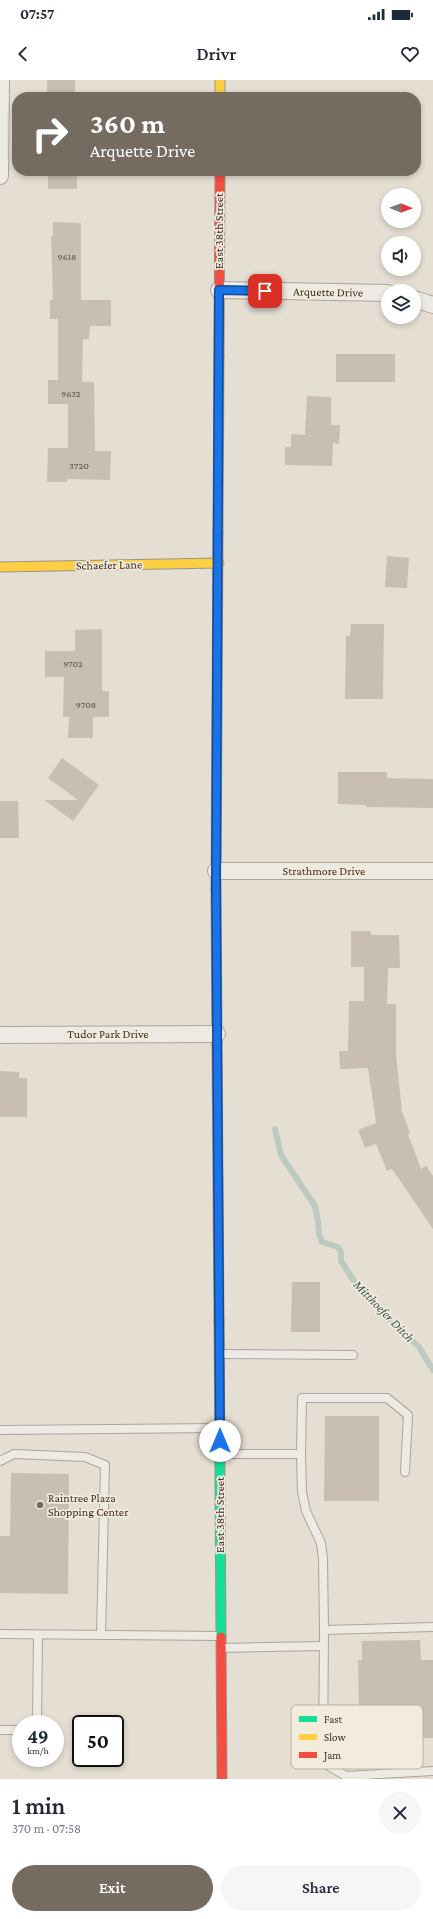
<!DOCTYPE html>
<meta charset="utf-8">
<style>
:root{--surface:#fff;--page:#f6f6f7;--text:#1f2937;--muted:#747a83;--accent:#756b61}
body{margin:0;font-family:"Crimson Pro",serif;background:var(--page);color:var(--text);height:100vh;display:flex;flex-direction:column;font-size:15px;white-space:nowrap}
*{box-sizing:border-box;margin:0}
p{font-size:13px;color:var(--muted)}
.icon{flex:none;width:22px;height:22px;fill:none;stroke:currentColor;stroke-width:2;stroke-linecap:round;stroke-linejoin:round}
.map{position:relative;height:1699px;overflow:hidden}
.drawer{display:flex;flex-direction:column;background:var(--surface);flex:1}
.drawer>*{flex:none}
.banner{position:absolute;left:12px;top:12px;width:409px;height:84px;border-radius:16px;box-shadow:0 2px 6px #0003;background:#756b61;color:#fff;overflow:hidden}
.needle{width:26px;rotate:91deg}
.fabs{position:absolute;left:381px;top:108px;display:grid;gap:8px}
.fabs a{display:grid;place-items:center;width:40px;height:40px;border-radius:50%;background:var(--surface);box-shadow:0 2px 6px #0003;font-size:20px}
.speed{position:absolute;left:12px;top:1635px;display:flex;gap:8px;font-size:20px;font-weight:700;text-align:center}
.speed>*{display:grid;place-content:center;width:52px;height:52px;border-radius:50%;background:var(--surface);box-shadow:0 2px 6px #0003;line-height:1}
.speed small{font-size:10px;font-weight:400}
.speed .limit{border:2px solid #111;border-radius:6px;background:#fff;color:#111}
.pin{position:absolute;display:grid;place-items:center;width:34px;height:34px;color:#fff;margin:-17px;border-radius:8px;box-shadow:0 2px 6px #0006}
.me{position:absolute;width:44px;margin:-22px;rotate:0deg;stroke-linejoin:round;filter:drop-shadow(0 0 3px #0008)}
.turn{display:flex;align-items:center;gap:14px;height:84px;padding:0 12px;font-size:18px}
.turn .icon{width:52px;height:52px;stroke-width:2.5}
.turn b{display:block;font-size:28px;line-height:34px}
.round{display:grid;place-items:center;flex:none;width:42px;height:42px;border-radius:21px;background:var(--page)}
.summary{display:flex;align-items:center;justify-content:space-between;height:68px;padding:0 12px}
h1{font-size:24px;font-weight:600;line-height:30px}
.action{display:flex;gap:8px;margin-top:auto;padding:8px 12px}
.action a{flex:1;height:46px;border-radius:24px;background:var(--accent);color:#fff;font-size:16px;font-weight:600;line-height:46px;text-align:center}
.action a+a{background:var(--page);color:var(--text)}
.status{display:flex;justify-content:space-between;align-items:center;height:28px;padding:0 20px;background:var(--surface);direction:ltr}
.status svg{height:11px;fill:currentColor}
header{display:flex;justify-content:space-between;align-items:center;height:52px;padding:0 12px;background:var(--surface);font-size:18px;font-weight:600}
.map>svg:first-child{display:block}
.lines{fill:none;stroke-linecap:round;stroke-linejoin:round}
.stream{stroke:#bdcac1;stroke-width:6}
.building{fill:#c8beb4}
.lane-casing{stroke:#aaa49b;stroke-width:10}
.street-casing{stroke:#aaa49b;stroke-width:18}
.fast-casing{stroke:#9a938b;stroke-width:11}
.slow-casing{stroke:#9a938b;stroke-width:11}
.jam-casing{stroke:#9a938b;stroke-width:11}
.lane{stroke:#edeae3;stroke-width:8}
.street{stroke:#edeae3;stroke-width:16}
.fast{stroke:#16e098;stroke-width:9}
.slow{stroke:#ffcf43;stroke-width:9}
.jam{stroke:#f24e42;stroke-width:9}
.route-casing{stroke:#114b97;stroke-width:10}
.route{stroke:#1a73e8;stroke-width:7}
.poi-dot{fill:#756b61;stroke:#f3ebdb;stroke-width:1.5}
.labels{text-anchor:middle;dominant-baseline:central;stroke-width:3.5;stroke-linejoin:round;paint-order:stroke}
.number-label{font-size:10px;fill:#5d5147}
.street-label{font-size:12px;fill:#392d23;stroke:#f3ebdb}
.poi-label{font-size:12px;fill:#392d23;stroke:#f3ebdb;text-anchor:start}
.water-label{font-size:13px;font-style:italic;fill:#345753;stroke:#f3ebdb}
.key{fill:#f3ebdb;stroke:#bbb2a4;stroke-width:1}
.key-label{font-size:11px;fill:#392d23}
</style>
<div class="status"><b>07:57</b><svg viewBox="0 0 49 12"><path d="M0 12V9h3v3zM5 12V6h3v6zM10 12V3h3v9zM15 12V0h3v12zM26 1h20v11H26zM47 4h2v5h-2z"/></svg></div>
<header><svg class="icon" aria-label="back" viewBox="0 0 24 24"><path d="M15 5l-7 7 7 7"/></svg>Drivr<svg class="icon" aria-label="heart" viewBox="0 0 24 24"><path d="M12 20l-8-8c-3-5 5-10 8-4 3-6 11-1 8 4z"/></svg></header>
<div class="map">
<svg width="433" height="1699" viewBox="0 0 433 1699">
<rect width="100%" height="100%" fill="#e4ded3"/>
<g class="lines">
<!-- stream -->
<path class="stream" d="M275,1049L281,1075L315,1126L318,1141L319,1154L322,1162L338,1167L341,1172V1181L354,1201L393,1243L419,1267L433,1290"/>
</g>
<!-- building -->
<g class="building">
<rect x="47" y="0" width="28" height="17"/>
<rect x="48" y="91" width="29" height="18"/>
<path d="M53,142L81,143V220H111V246H90L89,259H83L82,302H94L95,371H111L110,400L67,399V402H47L48,368H68V324H48V300H58V239H50V220H53L51,156H53Z"/>
<rect x="336" y="274" width="59" height="28"/>
<path d="M307,316L331,317V345H340L339,364L333,363L332,386L285,385V367H291V354L305,355Z"/>
<path d="M387,476L409,478L407,508L385,507Z"/>
<path d="M351,544H384L383,619H345L346,556H350Z"/>
<path d="M102,549V611H109V637H93V658H68L69,637H63L64,597H45V571H75V550Z"/>
<path d="M62,678L99,705L73,741L44,720H78L48,698Z"/>
<path d="M338,692H387V698L433,699V728L366,727V725L338,724Z"/>
<path d="M0,721H18L19,758H0Z"/>
<path d="M351,851H371V855H399L400,888H388L387,924H396V975L402,1032L410,1053L408,1054L421,1089L426,1086L433,1096V1149L392,1089L387,1091L376,1064L365,1068L358,1050L376,1043L368,988L340,989L339,971H348L349,921H364V887H351Z"/>
<path d="M0,991L19,992V998H27V1037H0Z"/>
<path d="M292,1202H320V1252H291Z"/>
<path d="M325,1336H379V1421H324Z"/>
<path d="M11,1393L69,1394L68,1514L0,1513V1456H10Z"/>
<path d="M420,1560L421,1580H433V1658L364,1659L363,1639H359L358,1580H362V1561Z"/>
</g>
<g class="lines">
<defs>
<g id="lane">
<path d="M220,1274L353,1275"/>
<path d="M0,1350L219,1348"/>
<path d="M221,1374H301L302,1412L306,1431L321,1463L323,1479L324,1550"/>
<path d="M301,1374L302,1318H387L408,1335L405,1392"/>
<path d="M0,1381L14,1374L85,1377L105,1385L101,1555"/>
<path d="M433,1547L324,1550L323,1678L327,1685L346,1696L433,1691"/>
<path d="M0,1554L221,1556"/>
<path d="M222,1568L323,1566"/>
<path d="M37,1644L38,1555"/>
<path d="M0,1650H21"/>
</g>
<g id="street">
<path d="M0,96L1,0"/>
<path d="M219,210L388,213"/>
<path d="M414,219L433,225"/>
<path d="M216,791H433"/>
<path d="M0,955L217,954"/>
</g>
<g id="fast">
<path d="M218,453L219,276"/>
<path d="M216,811L217,628"/>
<path d="M219,1243L221,1557"/>
</g>
<g id="slow">
<path d="M220,0V17"/>
<path d="M0,487L219,483"/>
<path d="M216,811L217,964"/>
</g>
<g id="jam">
<path d="M219,276L220,91"/>
<path d="M217,628L218,453"/>
<path d="M217,964L219,1243"/>
<path d="M221,1557L222,1699"/>
</g>
</defs>
<!-- lane casing -->
<use href="#lane" class="lane-casing"/>
<!-- street casing -->
<use href="#street" class="street-casing"/>
<!-- fast casing -->
<use href="#fast" class="fast-casing"/>
<!-- slow casing -->
<use href="#slow" class="slow-casing"/>
<!-- jam casing -->
<use href="#jam" class="jam-casing"/>
<!-- lane -->
<use href="#lane" class="lane"/>
<!-- street -->
<use href="#street" class="street"/>
<!-- fast -->
<use href="#fast" class="fast"/>
<!-- slow -->
<use href="#slow" class="slow"/>
<!-- jam -->
<use href="#jam" class="jam"/>
</g>
<g class="lines">
<defs>
<path id="route" d="M220,1361L216,806L219,210L265,211"/>
</defs>
<!-- route casing -->
<use href="#route" class="route-casing"/>
<!-- route -->
<use href="#route" class="route"/>
</g>
<!-- markers -->
<circle class="poi-dot" cx="40" cy="1425" r="4"/>
<g class="labels">
<!-- number labels -->
<g class="number-label">
<text x="67" y="176">9618</text>
<text x="71" y="313">9632</text>
<text x="79" y="385">3720</text>
<text x="73" y="583">9702</text>
<text x="86" y="624">9708</text>
</g>
<!-- street labels -->
<g class="street-label">
<text transform="translate(219 151) rotate(-90)">East 38th Street</text>
<text transform="translate(328 212) rotate(1)">Arquette Drive</text>
<text transform="translate(109 485) rotate(-1)">Schaefer Lane</text>
<text x="324" y="791">Strathmore Drive</text>
<text x="108" y="954">Tudor Park Drive</text>
<text transform="translate(220 1435) rotate(-90)">East 38th Street</text>
</g>
<!-- poi labels -->
<g class="poi-label">
<text x="48" y="1418">Raintree Plaza<tspan x="48" dy="14">Shopping Center</tspan></text>
</g>
<!-- water labels -->
<g class="water-label">
<text transform="translate(384 1231) rotate(46)">Mitthoefer Ditch</text>
</g>
</g>
<!-- legend -->
<rect x="291" y="1625" width="132" height="64" rx="6" class="key"/>
<rect x="299" y="1636" width="18" height="6" fill="#16e098"/>
<rect x="299" y="1654" width="18" height="6" fill="#ffcf43"/>
<rect x="299" y="1672" width="18" height="6" fill="#f24e42"/>
<g class="key-label">
<text x="324" y="1643">Fast</text>
<text x="324" y="1661">Slow</text>
<text x="324" y="1679">Jam</text>
</g>
</svg>
<div class="fabs">
<a><svg class="needle" viewBox="-14 -14 28 28"><path d="M0-13l5 13h-10z" fill="#e53935"/><path d="M0 13l5-13h-10z" fill="#747a83"/></svg></a>
<a><svg class="icon" aria-label="sound" viewBox="0 0 24 24"><path d="M4 9h4l5-4v14l-5-4H4zM17 9q2 3 0 6"/></svg></a>
<a><svg class="icon" aria-label="layers" viewBox="0 0 24 24"><path d="M12 4l9 5-9 5-9-5zM3 14l9 5 9-5"/></svg></a>
</div>
<div class="speed"><div>49<small>km/h</small></div><div class="limit">50</div></div>
<div class="pin" style="left:265px;top:211px;background:#d93025"><svg class="icon" aria-label="arrive" viewBox="0 0 24 24"><path d="M6 21V4h12l-3 4 3 4H6"/></svg></div>
<svg class="me" style="left:220px;top:1361px" viewBox="-20 -20 40 40"><circle r="19" fill="#fff"/><path d="M0-13L10 11 0 6-10 11z" fill="#1a73e8"/></svg>
<div class="banner">
<div class="turn"><svg class="icon" aria-label="right" viewBox="0 0 24 24"><path d="M7 20v-9h11M14 6l5 5-5 5"/></svg><div><b>360 m</b>Arquette Drive</div></div>
</div>
</div>
<section class="drawer">
<div class="summary"><div><h1>1 min</h1><p>370 m · 07:58</p></div><a class="round"><svg class="icon" aria-label="close" viewBox="0 0 24 24"><path d="M6 6l12 12M18 6L6 18"/></svg></a></div>
<div class="action"><a>Exit</a><a>Share</a></div>
</section>
